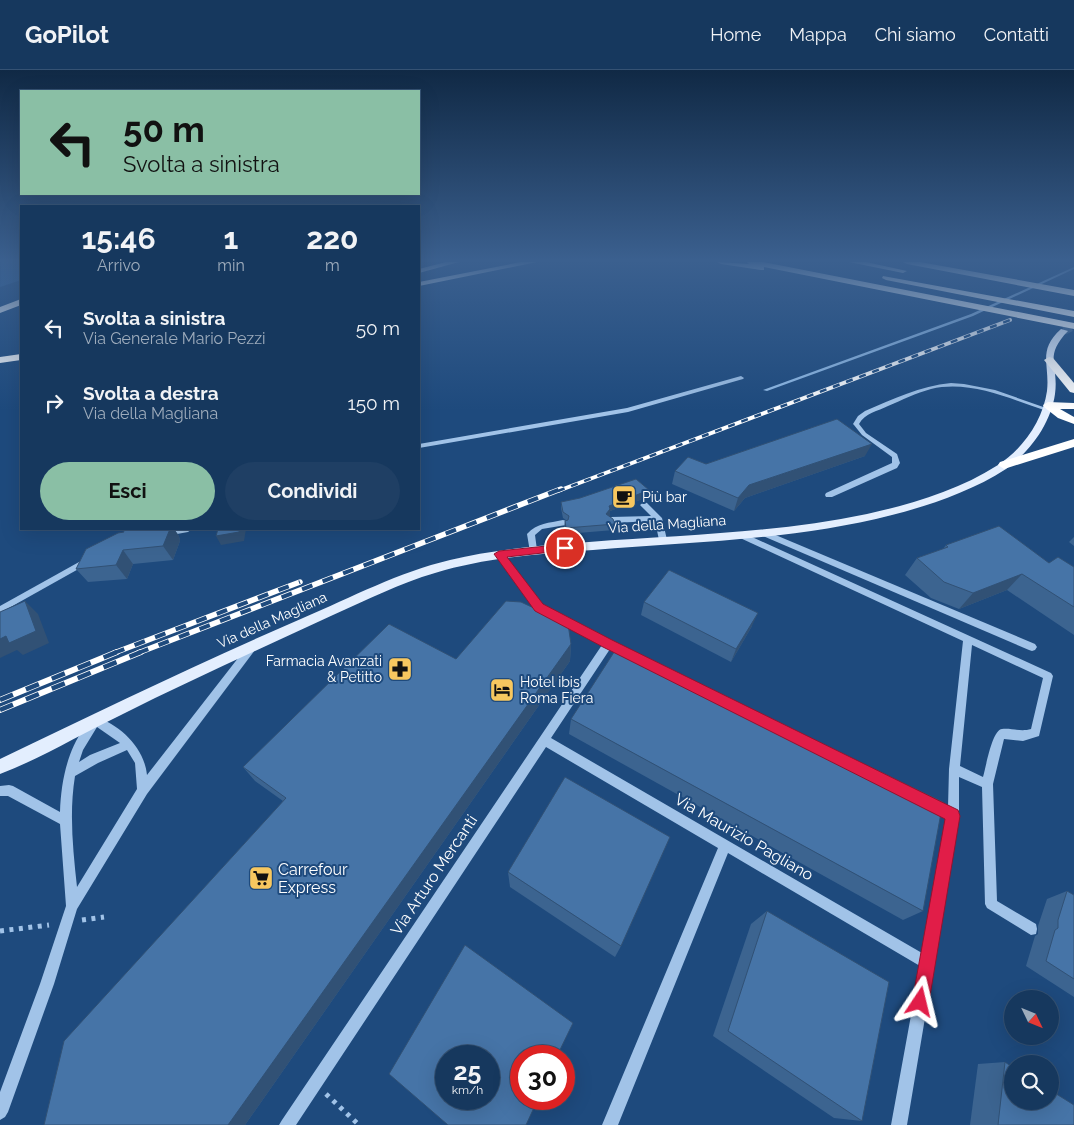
<!DOCTYPE html>
<html lang="it">
<meta charset="utf-8">
<style>
:root{--surface:#16385e;--page:#1f3f64;--text:#f1f3f6;--muted:#9eacbc;--line:#355273;--accent:#8abfa5}
body{margin:0;font-family:Raleway,sans-serif;background:var(--page);color:var(--text);height:100vh;display:flex;flex-direction:column;font-size:19px;white-space:nowrap}
*{box-sizing:border-box;margin:0}
p{font-size:16px;color:var(--muted)}
.icon{flex:none;width:28px;height:28px;fill:none;stroke:currentColor;stroke-width:2;stroke-linecap:round;stroke-linejoin:round}
.map{position:relative;flex:1;overflow:hidden}
.drawer{position:absolute;left:20px;top:135px;width:400px;height:325px;display:flex;flex-direction:column;background:var(--surface);border-radius:0px;box-shadow:0 5px 20px #0002,0 0 0 1px var(--line)}
.drawer>*{flex:none}
.banner{position:absolute;left:20px;top:20px;width:400px;height:105px;border-radius:0px;box-shadow:0 5px 20px #0002,0 0 0 1px var(--line);background:#8abfa5;color:#111;overflow:hidden}
.needle{width:32px;rotate:133deg}
.tools{position:absolute;left:1004px;top:920px;display:grid;gap:10px}
.tools a{display:grid;place-items:center;width:55px;height:55px;border-radius:50%;background:var(--surface);box-shadow:0 5px 20px #0002,0 0 0 1px var(--line);font-size:25px}
.speed{position:absolute;left:435px;top:975px;display:flex;gap:10px;font-size:25px;font-weight:700;text-align:center}
.speed>*{display:grid;place-content:center;width:65px;height:65px;border-radius:50%;background:var(--surface);box-shadow:0 5px 20px #0002,0 0 0 1px var(--line);line-height:1}
.speed small{font-size:12px;font-weight:400}
.speed .limit{border:8px solid #d22;background:#fff;color:#111}
.pin{position:absolute;display:grid;place-items:center;width:42px;height:42px;color:#fff;margin:-21px;border:2px solid #fff;border-radius:50%;box-shadow:0 1px 5px #0007}
.me{position:absolute;width:55px;margin:-28px;rotate:10deg;stroke-linejoin:round;filter:drop-shadow(0 0 4px #0008)}
.turn{display:flex;align-items:center;gap:18px;height:105px;padding:0 20px;font-size:22px}
.turn .icon{width:65px;height:65px;stroke-width:2.5}
.turn b{display:block;font-size:35px;line-height:42px}
.eta{display:flex;justify-content:space-evenly;align-items:center;height:85px;text-align:center}
.eta b{font-size:30px;font-weight:700;line-height:35px}
.button{display:flex;gap:10px;margin-top:auto;padding:10px 20px}
.button a{flex:1;height:58px;border-radius:30px;background:var(--accent);color:#111;font-size:20px;font-weight:700;line-height:58px;text-align:center}
.button a+a{background:var(--page);color:var(--text)}
ul{padding:0;list-style:none}
li{display:flex;align-items:center;gap:15px;height:75px;padding:0 20px}
li div{flex:1}
li b{display:block;font-size:19px}
li em{font-style:normal}
header{display:flex;align-items:center;gap:30px;box-sizing:border-box;height:70px;padding:0 25px;background:var(--surface);border-bottom:1px solid var(--line)}
header strong{font-size:24px}
nav{display:flex;gap:28px;margin-inline-start:auto;font-size:18px}
.map>svg:first-child{display:block}
.green{fill:#30649c}
.lines{fill:none;stroke-linecap:round;stroke-linejoin:round}
.stream{fill:#94bee9;fill-rule:evenodd}
.major-tunnel{stroke:#406590;stroke-width:8;stroke-dasharray:8 4;stroke-linecap:butt}
.path{stroke:#a1c3e8;stroke-width:5;stroke-dasharray:4 5.5;stroke-linecap:butt}
.minor{fill:#a1c3e8;fill-rule:evenodd}
.major{fill:#e3eefe;fill-rule:evenodd}
.highway{fill:#fff;fill-rule:evenodd}
.rail-far2-casing{stroke:#fff;stroke-width:4}
.rail-far1-casing{stroke:#fff;stroke-width:5.5}
.rail-casing{stroke:#fff;stroke-width:6}
.rail-far2{stroke:#1e4a7d;stroke-width:2.5;stroke-dasharray:7;stroke-linecap:butt}
.rail-far1{stroke:#1e4a7d;stroke-width:4;stroke-dasharray:11;stroke-linecap:butt}
.rail{stroke:#1e4a7d;stroke-width:4.5;stroke-dasharray:14;stroke-linecap:butt}
.wall{fill:#3c6490}
.shaded-wall{fill:#315175}
.building{fill:#4674a7;stroke:#315175;fill-rule:evenodd}
.route{fill:#e11d48;stroke:#92132f}
.labels{text-anchor:middle;dominant-baseline:central;stroke-width:4;stroke-linejoin:round;paint-order:stroke}
.poi-label{font-size:14px;fill:#fff;stroke:#1e4a7d;text-anchor:start}
.street-label{font-size:14px;fill:#fff;stroke:#1e4a7d}
.near-street-label{font-size:16px;fill:#fff;stroke:#1e4a7d}
.near-poi-label{font-size:16px;fill:#fff;stroke:#1e4a7d;text-anchor:start}
</style>
<header>
<strong>GoPilot</strong>
<nav><a>Home</a><a>Mappa</a><a>Chi siamo</a><a>Contatti</a></nav>
</header>
<div class="map">
<svg width="1074" height="1055" viewBox="0 0 1074 1055">
<rect width="100%" height="100%" fill="#1e4a7d"/>
<!-- green -->
<path class="green" d="M1,192H21V210L0,217Z"/>
<g class="lines">
<!-- stream -->
<path class="stream" d="M1074,197V199L973,246L767,321L763,320L971,244Z"/>
<!-- major-tunnel -->
<path class="major-tunnel" d="M1064,261L1074,256"/>
<!-- path -->
<g class="path">
<path d="M82,850L104,847"/>
<path d="M0,861L49,855"/>
<path d="M326,1024L359,1055"/>
</g>
<!-- minor -->
<g class="minor">
<path d="M741,306L744,308L743,309L628,342L419,378V374L627,338Z"/>
<path d="M951,313L964,314L995,320L1049,339L1044,340C1008,328 969,310 931,319C916,323 902,330 888,336C878,341 865,343 859,354L866,363L897,384L900,393L897,398L832,427H826L825,425L826,423L892,393V387L862,365L854,355L853,354L858,346L865,341C893,329 920,316 951,313Z"/>
<path d="M644,432L647,433L662,448L667,470L666,472H660L659,470L655,451L611,453L607,450L611,447L651,446L640,435Z"/>
<path d="M563,450L566,451L567,453L566,455L542,459L535,465L537,480L536,482H530L527,464C537,453 549,453 563,450Z"/>
<path d="M174,459H192L188,462L166,466L162,463L163,461Z"/>
<path d="M766,461L1035,574L1037,577L1035,580L1032,581L1029,580L763,466L762,464Z"/>
<path d="M741,462L1051,603L1053,606L1039,666L1023,671L1004,669L993,714L997,831L1036,854L1037,859L1036,864L1031,865L987,838L985,834L982,717L959,707V746L907,1055H891L920,896L728,783L618,1055H602L718,778L546,677L296,1055H279L282,1050L602,575L536,539L496,486L495,484L499,481L502,482L542,535L630,580L632,583L630,586L627,587L610,579L551,668L922,883L947,749L928,739L926,735L928,731L932,729L948,737L949,699L963,571L738,467L737,465ZM972,575L1043,608L1031,659C1021,662 1012,658 1002,659C992,660 986,697 983,707L960,696Z"/>
<path d="M88,487L92,490L91,492L0,543V536Z"/>
<path d="M252,573L255,574L257,577L255,580L147,724L77,839L54,914L8,1042L5,1047L0,1050V1022L40,914L66,836L60,754L8,726H0V716L9,715L13,716L60,742C61,712 67,682 84,658C88,653 90,648 95,646C121,656 144,677 147,705L249,574ZM97,657L120,673L90,685L79,692L83,680ZM127,680L135,693L137,719L77,817C73,780 69,743 75,706L98,693Z"/>
</g>
<!-- major -->
<path class="major" d="M1061,259L1068,261C1043,287 1059,294 1055,324C1051,353 1030,382 1006,399C972,421 931,435 892,445C795,470 693,472 593,480C540,484 486,487 435,503C400,513 367,530 333,545C262,578 191,610 121,645C81,664 42,688 0,704V689C100,641 201,592 303,548C352,527 399,502 450,490C496,479 543,475 589,472C682,465 776,463 867,444C912,434 959,420 998,395C1023,379 1043,350 1047,321C1050,294 1037,281 1061,259Z"/>
<!-- highway -->
<g class="highway">
<path d="M446,192H459L419,203V199Z"/>
<path d="M521,192H537L419,216V212Z"/>
<path d="M717,192L749,194L747,192H763L1074,253V259L764,197V200H761L721,194Z"/>
<path d="M849,192H866L907,201L903,203Z"/>
<path d="M903,192H920L1074,220V226L907,194Z"/>
<path d="M883,206L1074,241V247L886,210L882,208Z"/>
<path d="M21,229V235L0,243V237Z"/>
<path d="M21,284V290L0,293V287Z"/>
<path d="M1049,287L1053,288L1074,313V323L1070,322L1044,290Z"/>
<path d="M1048,332L1074,333V339H1060L1074,347V354L1058,348L1044,337L1043,335Z"/>
<path d="M1074,369V377L1004,399L998,395L1000,392Z"/>
</g>
<defs>
<path id="rail-far2" d="M558,421L1010,250"/>
<g id="rail-far1">
<path d="M114,583L300,512"/>
<path d="M138,583L561,419"/>
</g>
<g id="rail">
<path d="M0,630L117,582"/>
<path d="M0,640L141,582"/>
</g>
</defs>
<!-- rail-far2 casing -->
<use href="#rail-far2" class="rail-far2-casing"/>
<!-- rail-far1 casing -->
<use href="#rail-far1" class="rail-far1-casing"/>
<!-- rail casing -->
<use href="#rail" class="rail-casing"/>
<!-- rail-far2 -->
<use href="#rail-far2" class="rail-far2"/>
<!-- rail-far1 -->
<use href="#rail-far1" class="rail-far1"/>
<!-- rail -->
<use href="#rail" class="rail"/>
</g>
<!-- wall -->
<g class="wall">
<path d="M865,386L745,428L734,441L672,414L675,401L706,394Z"/>
<path d="M648,427L610,441L609,446L615,454L614,460L566,464L564,457L565,451L566,450L563,448L561,438V432Z"/>
<path d="M129,459H174L179,466L180,471L173,490L133,494L127,509L88,512L76,499L124,462Z"/>
<path d="M1074,467V476L1069,472Z"/>
<path d="M946,475L1074,497V565L1007,520L959,539L931,528L905,505L917,488L943,479Z"/>
<path d="M644,532L752,556L731,592L641,545Z"/>
<path d="M571,574L570,591L245,1055H44L283,731L255,711L243,697L456,589Z"/>
<path d="M571,649L923,841L903,850L569,664Z"/>
<path d="M508,802L621,876L615,887L510,817Z"/>
<path d="M1067,821L1074,825V927L1026,896L1035,866L1038,864V856L1047,829Z"/>
<path d="M767,841L862,1051L834,1048L713,966L751,854Z"/>
<path d="M1005,992L1074,1055H970L978,994Z"/>
</g>
<!-- shaded-wall -->
<g class="shaded-wall">
<path d="M872,374L865,386L745,428L734,441L738,428L749,415Z"/>
<path d="M649,420L648,427L610,441V446L605,450L606,444L609,436Z"/>
<path d="M170,459H174L179,466L180,471L173,490L163,476Z"/>
<path d="M240,459H246L244,471L221,475L216,466Z"/>
<path d="M123,480L133,494L127,509L116,495Z"/>
<path d="M1022,504L1007,520L959,539L973,523Z"/>
<path d="M25,531L38,544L49,573L23,585L17,580L0,588V569L6,566Z"/>
<path d="M758,543L752,556L731,592L736,579Z"/>
<path d="M571,574L570,591L245,1055H228Z"/>
</g>
<!-- building -->
<g class="building">
<path d="M837,349L872,374L749,415L738,428L675,401L688,387L706,394Z"/>
<path d="M636,409L649,420L609,436L610,439L606,444L613,449L615,454L566,458L565,451L568,450L569,446L563,442L561,432L580,428Z"/>
<path d="M999,456L1049,493L1058,487L1074,497V537L1022,504L973,523L944,512L917,488L948,477L946,475Z"/>
<path d="M131,459H170L163,476L123,480L116,495L76,499L86,479L118,463L124,462L123,460Z"/>
<path d="M218,459H240L239,462L216,466Z"/>
<path d="M669,500L758,543L736,579L644,532Z"/>
<path d="M25,531L36,561L9,573L6,566L0,569V542Z"/>
<path d="M506,531L521,532L568,554L571,574L228,1055H44L64,971L286,728L243,697L389,554L456,589Z"/>
<path d="M618,576L943,732L923,841L571,649Z"/>
<path d="M565,707L670,767L621,876L508,802Z"/>
<path d="M1067,821L1074,825V909L1046,891L1055,860L1058,858V850Z"/>
<path d="M767,841L889,912L862,1051L728,961Z"/>
<path d="M465,875L573,953L557,986H521V1029H538L526,1055H448L389,1004ZM446,986H489V1029H446Z"/>
<path d="M1005,992L1012,997V1031H1050V1020L1074,1035V1055H998Z"/>
</g>
<!-- sky -->
<linearGradient id="sky" x2="0" y2="1"><stop stop-color="#102945"/><stop offset="0.56" stop-color="#3b608f"/><stop offset="1" stop-color="#3b608f" stop-opacity="0"/></linearGradient>
<rect width="1074" height="340" fill="url(#sky)"/>
<!-- route -->
<path class="route" d="M565,474L569,475L570,478L569,480L507,487L543,534L612,570L958,740L960,746L929,932L927,938L920,941L914,938L912,932L945,749L603,577L535,541L494,484L499,481Z"/>
<!-- icons -->
<defs>
<symbol id="cafe-square" viewBox="-11 -11 22 22"><rect x="-9" y="-9" width="18" height="18" rx="4" fill="#f7c75f" stroke="#1e4a7d"/><path d="M-5.5-4.5H6V0H3Q3 3.5 0 3.5H-2.5Q-5.5 3.5-5.5 0ZM3-3.2v2h1.7v-2ZM-6 4.5H4V6H-6Z" fill="#111"/></symbol>
<symbol id="pharmacy-square" viewBox="-11 -11 22 22"><rect x="-9" y="-9" width="18" height="18" rx="4" fill="#f7c75f" stroke="#1e4a7d"/><path d="M-2-6h4v4h4v4h-4v4h-4v-4h-4v-4h4Z" fill="#111"/></symbol>
<symbol id="hotel-square" viewBox="-11 -11 22 22"><rect x="-9" y="-9" width="18" height="18" rx="4" fill="#f7c75f" stroke="#1e4a7d"/><path d="M-6-4.5h1.5V1H6V5H4.5V3h-9V5H-6ZM-4 0a1.8 1.8 0 1 1 3.6 0ZM.5 0V-2.5h3Q6-2.5 6 0Z" fill="#111"/></symbol>
<symbol id="supermarket-square" viewBox="-11 -11 22 22"><rect x="-9" y="-9" width="18" height="18" rx="4" fill="#f7c75f" stroke="#1e4a7d"/><path d="M-6-5.5h2.5l.6 2H6L4.5 2H-2.5L-4.4-4H-6ZM-1.5 3.2a1.3 1.3 0 1 0 .1 0ZM3 3.2a1.3 1.3 0 1 0 .1 0Z" fill="#111"/></symbol>
</defs>
<g fill-rule="evenodd">
<use href="#cafe-square" x="610" y="413" width="28" height="28"/>
<use href="#pharmacy-square" x="386" y="585" width="28" height="28"/>
<use href="#hotel-square" x="488" y="606" width="28" height="28"/>
<use href="#supermarket-square" x="247" y="794" width="28" height="28"/>
</g>
<g class="labels">
<!-- poi labels -->
<g class="poi-label">
<text x="642" y="427">Più bar</text>
<text x="382" y="591" text-anchor="end">Farmacia Avanzati<tspan x="382" dy="16">&amp; Petitto</tspan></text>
<text x="520" y="612">Hotel ibis<tspan x="520" dy="16">Roma Fiera</tspan></text>
</g>
<!-- street labels -->
<g class="street-label">
<text transform="translate(667 454) rotate(-4)">Via della Magliana</text>
<text transform="translate(272 550) rotate(-24)">Via della Magliana</text>
</g>
<!-- near-street labels -->
<g class="near-street-label">
<text transform="translate(744 767) rotate(30)">Via Maurizio Pagliano</text>
<text transform="translate(434 805) rotate(-56)">Via Arturo Mercanti</text>
</g>
<!-- near-poi labels -->
<g class="near-poi-label">
<text x="278" y="799">Carrefour<tspan x="278" dy="18">Express</tspan></text>
</g>
</g>
</svg>
<div class="tools">
<a><svg class="needle" viewBox="-14 -14 28 28"><path d="M0-13l5 13h-10z" fill="#e53935"/><path d="M0 13l5-13h-10z" fill="#9eacbc"/></svg></a>
<a><svg class="icon" aria-label="search" viewBox="0 0 24 24"><circle cx="10" cy="10" r="6"/><path d="M15 15l6 6"/></svg></a>
</div>
<div class="speed"><div>25<small>km/h</small></div><div class="limit">30</div></div>
<div class="pin" style="left:565px;top:478px;background:#d93025"><svg class="icon" aria-label="arrive" viewBox="0 0 24 24"><path d="M6 21V4h12l-3 4 3 4H6"/></svg></div>
<svg class="me" style="left:920px;top:932px" viewBox="-20 -20 40 40"><path d="M0-17L14 15 0 8-14 15z" fill="#e11d48" stroke="#fff" stroke-width="4"/></svg>
<div class="banner">
<div class="turn"><svg class="icon" aria-label="left" viewBox="0 0 24 24"><path d="M17 20v-9H6M10 6l-5 5 5 5"/></svg><div><b>50 m</b>Svolta a sinistra</div></div>
</div>
<section class="drawer">
<div class="eta">
<div><b>15:46</b><p>Arrivo</p></div>
<div><b>1</b><p>min</p></div>
<div><b>220</b><p>m</p></div>
</div>
<ul>
<li><svg class="icon" aria-label="left" viewBox="0 0 24 24"><path d="M17 20v-9H6M10 6l-5 5 5 5"/></svg><div><b>Svolta a sinistra</b><p>Via Generale Mario Pezzi</p></div><em>50 m</em></li>
<li><svg class="icon" aria-label="right" viewBox="0 0 24 24"><path d="M7 20v-9h11M14 6l5 5-5 5"/></svg><div><b>Svolta a destra</b><p>Via della Magliana</p></div><em>150 m</em></li>
</ul>
<div class="button"><a>Esci</a><a>Condividi</a></div>
</section>
</div>
